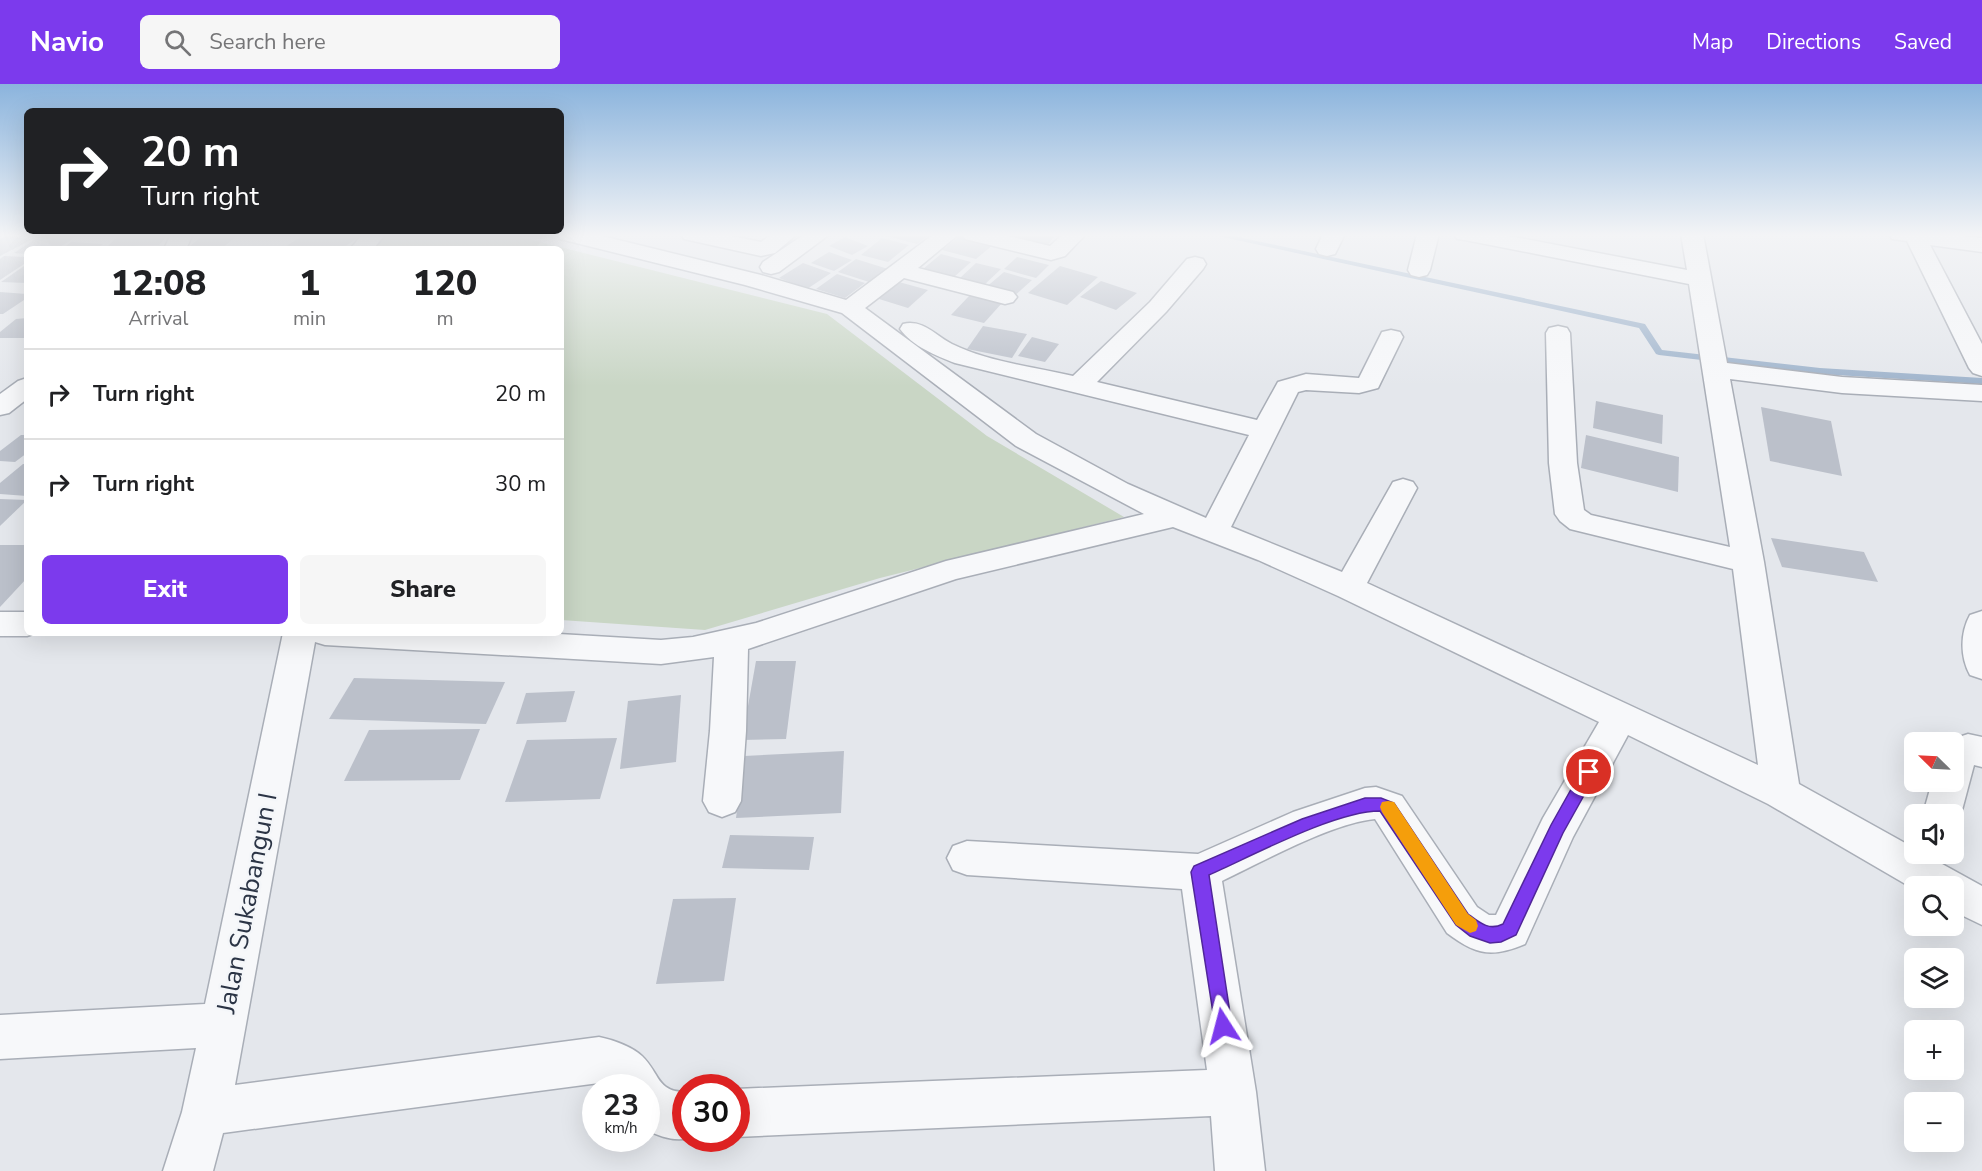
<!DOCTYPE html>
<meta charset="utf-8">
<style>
:root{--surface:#fff;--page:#f6f6f6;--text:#202124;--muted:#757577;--line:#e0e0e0;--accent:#7c3aed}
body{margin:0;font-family:"Nunito Sans",sans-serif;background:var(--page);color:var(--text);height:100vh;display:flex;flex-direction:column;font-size:22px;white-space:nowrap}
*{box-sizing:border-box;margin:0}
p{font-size:20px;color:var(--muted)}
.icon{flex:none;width:33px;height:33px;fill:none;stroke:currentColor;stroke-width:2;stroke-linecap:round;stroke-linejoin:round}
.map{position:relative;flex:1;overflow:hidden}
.sheet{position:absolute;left:24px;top:162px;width:540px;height:390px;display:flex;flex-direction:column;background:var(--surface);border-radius:9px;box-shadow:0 6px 24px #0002}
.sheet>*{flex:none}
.banner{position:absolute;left:24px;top:24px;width:540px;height:126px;border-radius:9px;box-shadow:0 6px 24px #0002;background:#202124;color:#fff;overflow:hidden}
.needle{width:39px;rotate:294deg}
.controls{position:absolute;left:1904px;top:648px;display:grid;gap:12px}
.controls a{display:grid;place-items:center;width:60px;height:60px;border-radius:9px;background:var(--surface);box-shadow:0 6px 24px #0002;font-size:30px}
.speed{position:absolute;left:582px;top:990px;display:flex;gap:12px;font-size:30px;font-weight:700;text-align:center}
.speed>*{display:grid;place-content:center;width:78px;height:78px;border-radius:50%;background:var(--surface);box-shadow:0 6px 24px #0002;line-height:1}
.speed small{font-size:15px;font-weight:400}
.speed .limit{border:9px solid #d22;background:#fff;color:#111}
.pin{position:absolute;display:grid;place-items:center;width:51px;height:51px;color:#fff;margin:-26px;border:3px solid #fff;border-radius:50%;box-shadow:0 2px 6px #0007}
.me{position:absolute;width:66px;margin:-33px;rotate:351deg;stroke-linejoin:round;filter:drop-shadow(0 0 4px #0008)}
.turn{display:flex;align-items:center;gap:21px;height:126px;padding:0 18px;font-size:27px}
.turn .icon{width:78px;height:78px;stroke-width:2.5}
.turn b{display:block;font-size:42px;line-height:51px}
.eta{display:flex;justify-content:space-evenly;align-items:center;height:102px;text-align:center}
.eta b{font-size:36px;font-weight:800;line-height:42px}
.primary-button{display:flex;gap:12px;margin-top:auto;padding:12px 18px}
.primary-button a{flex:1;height:69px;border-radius:9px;background:var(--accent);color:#fff;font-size:24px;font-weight:800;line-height:69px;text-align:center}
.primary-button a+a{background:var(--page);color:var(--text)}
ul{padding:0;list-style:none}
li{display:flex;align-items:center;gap:18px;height:90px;padding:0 18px;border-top:2px solid var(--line)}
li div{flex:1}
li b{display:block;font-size:22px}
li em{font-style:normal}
header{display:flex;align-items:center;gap:36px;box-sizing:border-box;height:84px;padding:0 30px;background:var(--accent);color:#fff}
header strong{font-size:28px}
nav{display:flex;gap:33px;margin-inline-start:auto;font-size:21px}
.search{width:420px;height:54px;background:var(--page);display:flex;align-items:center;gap:15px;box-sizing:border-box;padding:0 21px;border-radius:9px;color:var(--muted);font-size:22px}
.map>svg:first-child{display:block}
.green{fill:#c9d6c5}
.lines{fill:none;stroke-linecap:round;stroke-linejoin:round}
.stream{fill:#9fb4cc;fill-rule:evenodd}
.building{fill:#bbc0ca}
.minor-casing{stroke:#a9aeb7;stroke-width:3}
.minor{fill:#f7f8fa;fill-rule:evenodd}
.route{fill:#7c3aed;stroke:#51269a;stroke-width:1.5}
.slow{fill:#f59e0b}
.labels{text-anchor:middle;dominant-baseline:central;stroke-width:5;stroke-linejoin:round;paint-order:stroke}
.near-street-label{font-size:26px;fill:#2b3445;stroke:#f4f6f9}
</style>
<header>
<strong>Navio</strong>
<div class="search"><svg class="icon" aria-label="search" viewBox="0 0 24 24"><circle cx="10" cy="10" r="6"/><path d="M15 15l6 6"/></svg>Search here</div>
<nav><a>Map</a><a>Directions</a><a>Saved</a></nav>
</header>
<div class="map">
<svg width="1982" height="1087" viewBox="0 0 1982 1087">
<rect width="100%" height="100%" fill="#e4e7ec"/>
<!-- green -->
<path class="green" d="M381,150H508L827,230L987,352L1124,433L880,494L705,546L561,536V165H366Z"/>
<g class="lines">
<!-- stream -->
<path class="stream" d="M1209,150H1224L1645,240L1662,266L1820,284L1982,294V300L1820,290L1659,271L1656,270L1639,244Z"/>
</g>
<!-- building -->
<g class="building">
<path d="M43,150L77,152L57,165H27V170L14,169Z"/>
<path d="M169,150L159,161L107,163L118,152Z"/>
<path d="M205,150H218L238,151L221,165H186Z"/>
<path d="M305,150H338L359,153L341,165L285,163Z"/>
<path d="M890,150H930L917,160L887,152Z"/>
<path d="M1019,150H1056L1047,162L1014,156Z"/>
<path d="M7,151L31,156L0,172V155Z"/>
<path d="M961,151L994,160L976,175L942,166Z"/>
<path d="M845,153L868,162L852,171L829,162Z"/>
<path d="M882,154L909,161L888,178L861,171Z"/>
<path d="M71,158L103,160L96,165H62Z"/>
<path d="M829,168L852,176L834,187L811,179Z"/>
<path d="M941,170L971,178L954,193L923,185Z"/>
<path d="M4,172L27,173V178L0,196V175Z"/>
<path d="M1017,173L1049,181L1036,194L1004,185Z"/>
<path d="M856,175L888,185L869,198L838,188Z"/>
<path d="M803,179L831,189L807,205L779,194Z"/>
<path d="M976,179L1001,185L984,201L959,195Z"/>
<path d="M27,180V199L1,198Z"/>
<path d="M1060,182L1098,193L1067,221L1028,209Z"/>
<path d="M1004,188L1032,196L1012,214L984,205Z"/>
<path d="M837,190L865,199L845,214L816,205Z"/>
<path d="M1101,197L1137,209L1116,226L1080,213Z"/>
<path d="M899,198L928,206L908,224L879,215Z"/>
<path d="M0,208L27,210V214L3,230H0Z"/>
<path d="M970,211L1002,219L984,239L951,231Z"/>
<path d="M27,234V254H0V248L16,235Z"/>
<path d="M983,242L1027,250L1012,274L967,265Z"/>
<path d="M1032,253L1059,260L1045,278L1018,272Z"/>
<path d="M1596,317L1663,331L1662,360L1593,344Z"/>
<path d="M1761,323L1831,337L1842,392L1770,377Z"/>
<path d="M21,351H27V369L15,378L0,377V367Z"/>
<path d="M1586,351L1679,373L1678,408L1581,384Z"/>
<path d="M23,380H27V412L0,410V399Z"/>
<path d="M0,415L27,416L0,442Z"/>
<path d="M1771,454L1864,468L1878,498L1782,483Z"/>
<path d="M0,461H27V494L0,523Z"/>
<path d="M756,577H796L786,655L742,656Z"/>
<path d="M354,594L505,598L486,640L329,635Z"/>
<path d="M575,607L566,638L516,640L526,609Z"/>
<path d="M681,611L676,678L620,685L628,617Z"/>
<path d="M480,645L460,696L344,697L369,646Z"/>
<path d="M617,654L600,715L505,718L527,656Z"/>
<path d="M844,667L841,729L736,734L744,672Z"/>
<path d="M730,751L814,753L809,786L722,784Z"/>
<path d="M736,814L724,897L656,900L673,815Z"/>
</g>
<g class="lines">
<defs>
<g id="minor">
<path d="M171,150H193L186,165H164Z"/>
<path d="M363,150H386L373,165H350Z"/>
<path d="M557,150H594L761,191L846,216L934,150H959L918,184L1013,208L1017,213L1013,218L1005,220L904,194L865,224L1036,350L1128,400L1206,434L1249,351L955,279C937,272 912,262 900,245L903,240C923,235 936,252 952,260C989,278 1034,283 1073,292L1150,218L1187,175L1195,173L1203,175L1206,180L1203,185L1166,228L1097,298L1257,336L1278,298L1306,290L1359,294L1382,248L1391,246L1400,248L1403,253L1378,304L1359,309L1306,306L1298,308L1231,443L1342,488L1393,398L1403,395L1413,398L1417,404L1367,499L1758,681L1733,485L1570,445L1560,437L1555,430L1549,379L1546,249L1549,244L1558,242L1567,244L1570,249L1577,379L1584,426L1591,431L1730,463L1689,200L1465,156L1457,155L1454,150H1499L1687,186L1681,150H1703L1727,279L1842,293L1982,301V317L1842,309L1730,295L1764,478L1799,700L1914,764V770H1924L1982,802V841L1953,827V802H1914V805L1768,720L1628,651L1573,753L1525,860C1492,874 1476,871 1447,849L1375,735C1332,739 1262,778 1222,797L1256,1008L1265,1087H1215L1211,1032L736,1053V1005L1207,986L1182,805L967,791L953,786L947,774L953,762L967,757L1198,770L1293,728L1365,704L1376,703L1402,712L1477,823L1489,831H1496L1543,734L1599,638L1338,512L1258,476L1173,443L956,495L748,565L746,647L741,717L735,728L722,733L709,728L703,717L710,647L714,573L661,580L325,561L315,558L235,1001L599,953C613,956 631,962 642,972C660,989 656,1008 686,1008V1054H689C674,1058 660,1052 646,1046V1004H608L599,999L223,1049L213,1087H163L182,1028L196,964L0,975V931L205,920L283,549H542L661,556L693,553L756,539L946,477L1144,430L1016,362L842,229L745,201L560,155Z"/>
<path d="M681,150H722L761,158L772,150H797L775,169L761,172L684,155Z"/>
<path d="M805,150H830L779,188L771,190L763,188L760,183L763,178Z"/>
<path d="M962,150H1000L1050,162L1063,150H1086L1065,172L1051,176L965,155Z"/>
<path d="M1323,150H1345L1335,170L1327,172L1319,170L1316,165Z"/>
<path d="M1417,150H1439L1430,186L1427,191L1419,193L1411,191L1408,186Z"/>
<path d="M1889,150H1948L1982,154V168L1930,161L1982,260V292L1973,289L1969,284L1907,157L1892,155Z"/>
<path d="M27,294V315L9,329L0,331V310L18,297Z"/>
<path d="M1982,527V595L1970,591C1960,573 1960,549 1970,531Z"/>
<path d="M0,528H27V549H36L27,552H0Z"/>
<path d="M1968,650L1982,653V683L1974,681L1961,730L1953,742V730H1923L1932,698H1953V658H1946L1947,657Z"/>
</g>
</defs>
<!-- minor casing -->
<use href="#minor" class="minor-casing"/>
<!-- minor -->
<use href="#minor" class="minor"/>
</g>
<!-- sky -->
<linearGradient id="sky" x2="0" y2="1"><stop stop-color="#8bb4dd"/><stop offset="0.5" stop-color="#f3f4f6"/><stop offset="1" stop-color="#f3f4f6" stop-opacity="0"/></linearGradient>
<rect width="1982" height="302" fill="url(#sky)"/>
<!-- route -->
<path class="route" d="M1589,682L1594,684L1597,688L1563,749L1516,851L1501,858L1490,859L1470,852L1456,841L1380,727C1335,727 1252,772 1209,791L1232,942L1229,948L1223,951L1216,948L1191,788L1194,782L1302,735L1365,714H1381L1394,719L1468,830C1480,839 1489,847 1503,840L1551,741L1583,684Z"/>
<!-- slow -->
<path class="slow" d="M1388,717L1394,718L1468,830L1476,836L1478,842L1476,847L1470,849L1456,841L1382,728L1380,723L1382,718Z"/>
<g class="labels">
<!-- near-street labels -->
<g class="near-street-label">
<text transform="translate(247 819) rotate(-79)">Jalan Sukabangun I</text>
</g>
</g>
</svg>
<div class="controls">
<a><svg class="needle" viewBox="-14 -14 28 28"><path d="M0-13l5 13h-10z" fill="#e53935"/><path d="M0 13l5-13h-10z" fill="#757577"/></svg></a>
<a><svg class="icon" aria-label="sound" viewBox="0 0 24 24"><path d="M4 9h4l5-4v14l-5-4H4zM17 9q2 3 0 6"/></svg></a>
<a><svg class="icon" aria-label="search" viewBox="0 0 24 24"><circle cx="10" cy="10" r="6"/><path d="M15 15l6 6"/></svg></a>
<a><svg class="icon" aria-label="layers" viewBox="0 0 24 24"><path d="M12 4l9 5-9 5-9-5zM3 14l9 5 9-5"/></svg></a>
<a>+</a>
<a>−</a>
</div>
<div class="speed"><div>23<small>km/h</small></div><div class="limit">30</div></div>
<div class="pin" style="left:1589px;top:688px;background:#d93025"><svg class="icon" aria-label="arrive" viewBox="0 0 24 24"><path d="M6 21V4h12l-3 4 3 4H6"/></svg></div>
<svg class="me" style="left:1223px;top:942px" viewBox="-20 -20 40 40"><path d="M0-17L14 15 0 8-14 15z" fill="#7c3aed" stroke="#fff" stroke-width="4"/></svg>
<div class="banner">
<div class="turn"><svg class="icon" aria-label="right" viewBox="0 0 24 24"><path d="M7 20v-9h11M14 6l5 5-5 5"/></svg><div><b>20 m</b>Turn right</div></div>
</div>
<section class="sheet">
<div class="eta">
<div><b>12:08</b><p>Arrival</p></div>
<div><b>1</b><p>min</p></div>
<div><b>120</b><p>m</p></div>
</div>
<ul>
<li><svg class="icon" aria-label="right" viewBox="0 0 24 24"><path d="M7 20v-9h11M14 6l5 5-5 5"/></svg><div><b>Turn right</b></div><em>20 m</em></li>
<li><svg class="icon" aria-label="right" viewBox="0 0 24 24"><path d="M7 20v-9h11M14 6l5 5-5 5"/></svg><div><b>Turn right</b></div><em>30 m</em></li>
</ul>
<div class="primary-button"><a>Exit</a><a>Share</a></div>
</section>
</div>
